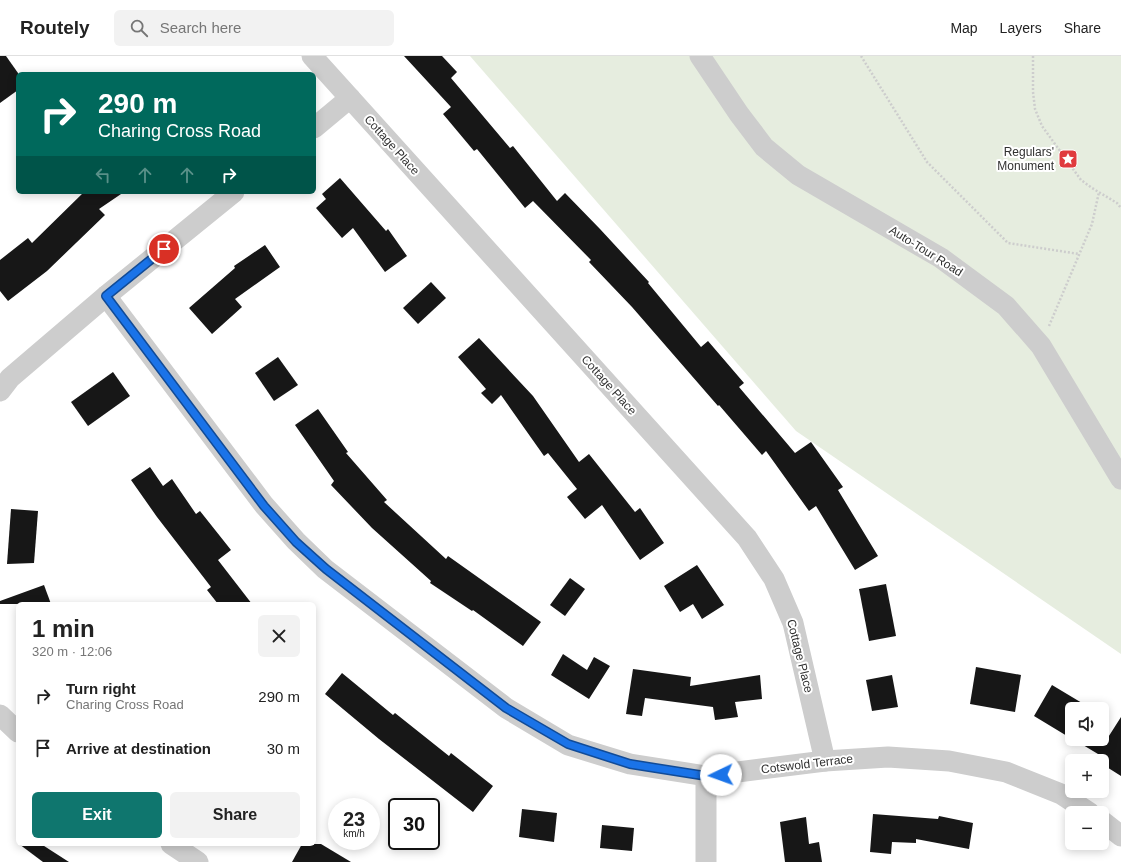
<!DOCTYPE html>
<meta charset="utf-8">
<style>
:root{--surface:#fff;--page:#f2f2f2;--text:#222;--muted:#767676;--line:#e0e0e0;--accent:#0f766e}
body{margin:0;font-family:Helvetica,sans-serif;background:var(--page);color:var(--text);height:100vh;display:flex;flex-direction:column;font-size:15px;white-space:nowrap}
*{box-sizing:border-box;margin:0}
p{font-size:13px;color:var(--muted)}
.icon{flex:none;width:22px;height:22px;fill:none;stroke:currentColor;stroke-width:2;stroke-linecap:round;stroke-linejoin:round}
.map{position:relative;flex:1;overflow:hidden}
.sheet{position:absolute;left:16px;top:546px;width:300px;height:244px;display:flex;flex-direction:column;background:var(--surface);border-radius:6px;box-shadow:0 2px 10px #0003}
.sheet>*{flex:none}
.guide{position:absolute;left:16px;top:16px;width:300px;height:122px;border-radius:6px;box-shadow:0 2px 10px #0003;background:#00695c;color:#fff;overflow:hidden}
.fabs{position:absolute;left:1065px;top:646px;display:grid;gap:8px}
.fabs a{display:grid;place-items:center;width:44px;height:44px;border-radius:6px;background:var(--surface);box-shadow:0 2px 10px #0003;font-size:20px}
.speed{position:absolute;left:328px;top:742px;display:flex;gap:8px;font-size:20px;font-weight:700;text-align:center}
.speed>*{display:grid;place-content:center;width:52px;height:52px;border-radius:50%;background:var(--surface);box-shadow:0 2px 10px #0003;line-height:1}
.speed small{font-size:10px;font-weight:400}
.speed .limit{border:2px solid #111;border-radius:6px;background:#fff;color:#111}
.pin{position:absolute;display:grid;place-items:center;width:34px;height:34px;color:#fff;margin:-17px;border:2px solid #fff;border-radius:50%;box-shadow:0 1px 4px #0007}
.me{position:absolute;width:44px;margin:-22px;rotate:267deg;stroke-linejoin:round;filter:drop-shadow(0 0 3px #0008)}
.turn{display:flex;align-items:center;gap:14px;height:84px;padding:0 16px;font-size:18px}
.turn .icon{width:52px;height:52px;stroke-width:2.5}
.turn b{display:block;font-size:28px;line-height:34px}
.lanes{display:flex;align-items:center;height:38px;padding:0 16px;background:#0003;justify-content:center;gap:20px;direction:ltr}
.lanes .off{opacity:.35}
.round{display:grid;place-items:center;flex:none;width:42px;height:42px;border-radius:6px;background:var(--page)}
.overview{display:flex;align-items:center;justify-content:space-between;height:68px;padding:0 16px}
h1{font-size:24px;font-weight:700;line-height:30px}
.cta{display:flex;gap:8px;margin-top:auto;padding:8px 16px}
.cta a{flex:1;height:46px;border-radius:6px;background:var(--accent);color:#fff;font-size:16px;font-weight:700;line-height:46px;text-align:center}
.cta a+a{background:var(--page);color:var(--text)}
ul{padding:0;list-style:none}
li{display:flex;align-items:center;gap:12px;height:52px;padding:0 16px}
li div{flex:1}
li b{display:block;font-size:15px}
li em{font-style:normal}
header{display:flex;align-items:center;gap:24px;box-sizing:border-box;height:56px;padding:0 20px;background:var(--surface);border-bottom:1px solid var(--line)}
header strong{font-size:19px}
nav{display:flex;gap:22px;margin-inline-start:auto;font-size:14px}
.search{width:280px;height:36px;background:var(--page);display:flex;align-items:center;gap:10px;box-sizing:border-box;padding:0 14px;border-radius:6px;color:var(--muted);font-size:15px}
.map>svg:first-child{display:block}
.green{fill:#e6eddf}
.building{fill:#171717}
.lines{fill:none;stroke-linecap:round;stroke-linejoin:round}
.path{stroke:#cdcdcd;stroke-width:2.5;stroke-dasharray:2 2;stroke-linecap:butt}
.minor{stroke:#cdcdcd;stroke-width:21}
.route-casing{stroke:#114b97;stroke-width:10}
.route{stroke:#1a73e8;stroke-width:7}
.labels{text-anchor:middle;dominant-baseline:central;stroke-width:4;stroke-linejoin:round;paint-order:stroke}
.street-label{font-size:12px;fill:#303030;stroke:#fff}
.poi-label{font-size:12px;fill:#303030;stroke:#fff;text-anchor:end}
</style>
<header>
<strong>Routely</strong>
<div class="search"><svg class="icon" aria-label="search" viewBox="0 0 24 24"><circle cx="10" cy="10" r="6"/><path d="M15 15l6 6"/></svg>Search here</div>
<nav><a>Map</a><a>Layers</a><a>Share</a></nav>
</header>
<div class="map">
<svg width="1121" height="806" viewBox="0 0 1121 806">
<rect width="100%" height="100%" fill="#fff"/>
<!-- green -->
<path class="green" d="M470,0H1121V598L796,375Z"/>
<!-- building -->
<g class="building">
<path d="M0,0H6L18,17V34L0,47Z"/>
<path d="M404,0H442L457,16L451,22L510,92L513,90L557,145L565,137L600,173L649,226L648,227L701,291L708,285L744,327L739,331L795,397L811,386L843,431L838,434L878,500L855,514L816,450L809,455L766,395L762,399L719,349L718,350L632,251L589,206L591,204L533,145L525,152L477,93L474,95L443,58L451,51Z"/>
<path d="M340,122L386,175L388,173L407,200L385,216L353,172L342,182L316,152L326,143L322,138Z"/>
<path d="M84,136H124L99,153L105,159L47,215L8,245L0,235V204L28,182L32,187Z"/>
<path d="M265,189L280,211L235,243L242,251L212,278L189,252L235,212L234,210Z"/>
<path d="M431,226L446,242L418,268L403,252Z"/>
<path d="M479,282L533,340L579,406L589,398L635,456L640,452L664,487L640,504L602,449L585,463L567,441L577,433L548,397L544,400L501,339L492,348L481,337L486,333L458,301Z"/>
<path d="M278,301L298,329L274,345L255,317Z"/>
<path d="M113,316L130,340L88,370L71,346Z"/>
<path d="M318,353L348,396L346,397L387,444L384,446L446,503L448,500L541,566L523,590L473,554L472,555L430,527L431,525L372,472L331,429L334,425L295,369Z"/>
<path d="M150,411L163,430L172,423L196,458L200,455L231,494L218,504L252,548H218L207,534L211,531L157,461L131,424Z"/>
<path d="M11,453L38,455L34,507L7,508Z"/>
<path d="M697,509L724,549L702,563L693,548L680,556L664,530Z"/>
<path d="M570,522L585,533L565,560L550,549Z"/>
<path d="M886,528L896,580L869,585L859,533Z"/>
<path d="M44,529L51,548H0V545Z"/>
<path d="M563,598L587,614L594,601L610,610L589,643L551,619Z"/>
<path d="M976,611L1021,619L1015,656L970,648Z"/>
<path d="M633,613L691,621L690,630L760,619L762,643L735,646L738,661L715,664L713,651L645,642L642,660L626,658Z"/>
<path d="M342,617L393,659L395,657L449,700L451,697L493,730L473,756L379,683L325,638Z"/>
<path d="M892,619L898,651L872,655L866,624Z"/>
<path d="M1052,629L1092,653H1072V683L1034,660Z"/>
<path d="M1121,661V720L1102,708V705L1094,703L1098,698L1073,683H1107Z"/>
<path d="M522,753L557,757L554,786L519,781Z"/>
<path d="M873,758L938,763L939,760L973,767L969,793L916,783V787L892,786L891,798L870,796Z"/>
<path d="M806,761L809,788L819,786L822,806H785L780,766Z"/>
<path d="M602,769L634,772L632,795L600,792Z"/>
<path d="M19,788H41L69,806H43Z"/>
<path d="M302,788H321L351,806H292Z"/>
</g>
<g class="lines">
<!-- path -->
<g class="path">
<path d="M861,0L927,106L1008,187L1079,198"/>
<path d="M1033,0V36L1035,53L1042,70L1081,124L1092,132L1117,147L1121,152"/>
<path d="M1049,270L1092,168L1099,136"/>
</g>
<!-- minor -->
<g class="minor">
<path d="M312,0L747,482L774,523L793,567L825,705"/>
<path d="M700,0L739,58L764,91L798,119L941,202L1006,250L1041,290L1121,423"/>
<path d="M314,72L350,42"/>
<path d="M106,240L264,449L296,485L325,513L506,652L568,689L630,708L706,720L825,705L888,701L949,705L1006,716L1061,738L1090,757"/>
<path d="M0,335L10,322L106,240L234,136"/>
<path d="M0,659L18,676"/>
<path d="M1102,765L1121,780"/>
<path d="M171,788L198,806"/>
<path d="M706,806V720"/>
</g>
</g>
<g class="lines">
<defs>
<path id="route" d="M164,193L106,240L264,450L296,486L326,513L506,652L568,688L630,708L706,720L721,719"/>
</defs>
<!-- route casing -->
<use href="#route" class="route-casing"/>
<!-- route -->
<use href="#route" class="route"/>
</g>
<!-- icons -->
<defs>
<symbol id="sight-square" viewBox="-11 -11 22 22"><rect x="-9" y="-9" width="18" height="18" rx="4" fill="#e03a3e" stroke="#fff"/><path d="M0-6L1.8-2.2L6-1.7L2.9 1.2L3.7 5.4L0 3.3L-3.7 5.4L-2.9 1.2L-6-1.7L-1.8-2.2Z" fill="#fff"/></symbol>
</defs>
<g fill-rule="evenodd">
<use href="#sight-square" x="1057" y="92" width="22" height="22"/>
</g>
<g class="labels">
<!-- street labels -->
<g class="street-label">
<text transform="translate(392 89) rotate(48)">Cottage Place</text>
<text transform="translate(926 195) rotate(32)">Auto-Tour Road</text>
<text transform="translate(609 329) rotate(48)">Cottage Place</text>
<text transform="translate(800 600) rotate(76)">Cottage Place</text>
<text transform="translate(807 708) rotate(-7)">Cotswold Terrace</text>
</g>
<!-- poi labels -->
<g class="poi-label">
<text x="1054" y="96">Regulars'<tspan x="1054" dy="14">Monument</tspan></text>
</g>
</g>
</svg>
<div class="fabs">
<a><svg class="icon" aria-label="sound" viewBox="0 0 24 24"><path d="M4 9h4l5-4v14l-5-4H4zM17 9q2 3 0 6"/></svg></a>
<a>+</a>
<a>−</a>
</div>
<div class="speed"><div>23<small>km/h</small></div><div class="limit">30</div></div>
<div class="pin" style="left:164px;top:193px;background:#d93025"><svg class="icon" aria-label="arrive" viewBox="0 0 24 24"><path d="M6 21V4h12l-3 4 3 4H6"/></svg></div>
<svg class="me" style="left:721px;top:719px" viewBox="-20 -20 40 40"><circle r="19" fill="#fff"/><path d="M0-13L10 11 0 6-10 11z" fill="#1a73e8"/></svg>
<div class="guide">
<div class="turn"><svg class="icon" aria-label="right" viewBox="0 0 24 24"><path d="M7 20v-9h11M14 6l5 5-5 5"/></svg><div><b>290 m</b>Charing Cross Road</div></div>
<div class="lanes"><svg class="icon off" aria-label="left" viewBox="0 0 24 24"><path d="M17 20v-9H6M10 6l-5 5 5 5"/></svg><svg class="icon off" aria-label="ahead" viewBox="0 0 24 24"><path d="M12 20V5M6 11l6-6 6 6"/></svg><svg class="icon off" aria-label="ahead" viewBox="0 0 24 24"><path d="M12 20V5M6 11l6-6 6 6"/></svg><svg class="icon" aria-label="right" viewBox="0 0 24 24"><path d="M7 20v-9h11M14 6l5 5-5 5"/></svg></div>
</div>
<section class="sheet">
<div class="overview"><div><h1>1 min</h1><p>320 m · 12:06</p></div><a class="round"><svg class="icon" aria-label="close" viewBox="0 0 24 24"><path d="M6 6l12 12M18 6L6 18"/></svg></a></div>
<ul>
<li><svg class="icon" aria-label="right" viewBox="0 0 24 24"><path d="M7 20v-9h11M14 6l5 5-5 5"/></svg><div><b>Turn right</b><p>Charing Cross Road</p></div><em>290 m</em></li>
<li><svg class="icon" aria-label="arrive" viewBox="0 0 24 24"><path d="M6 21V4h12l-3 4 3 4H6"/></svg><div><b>Arrive at destination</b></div><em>30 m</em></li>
</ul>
<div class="cta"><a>Exit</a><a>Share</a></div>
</section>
</div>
